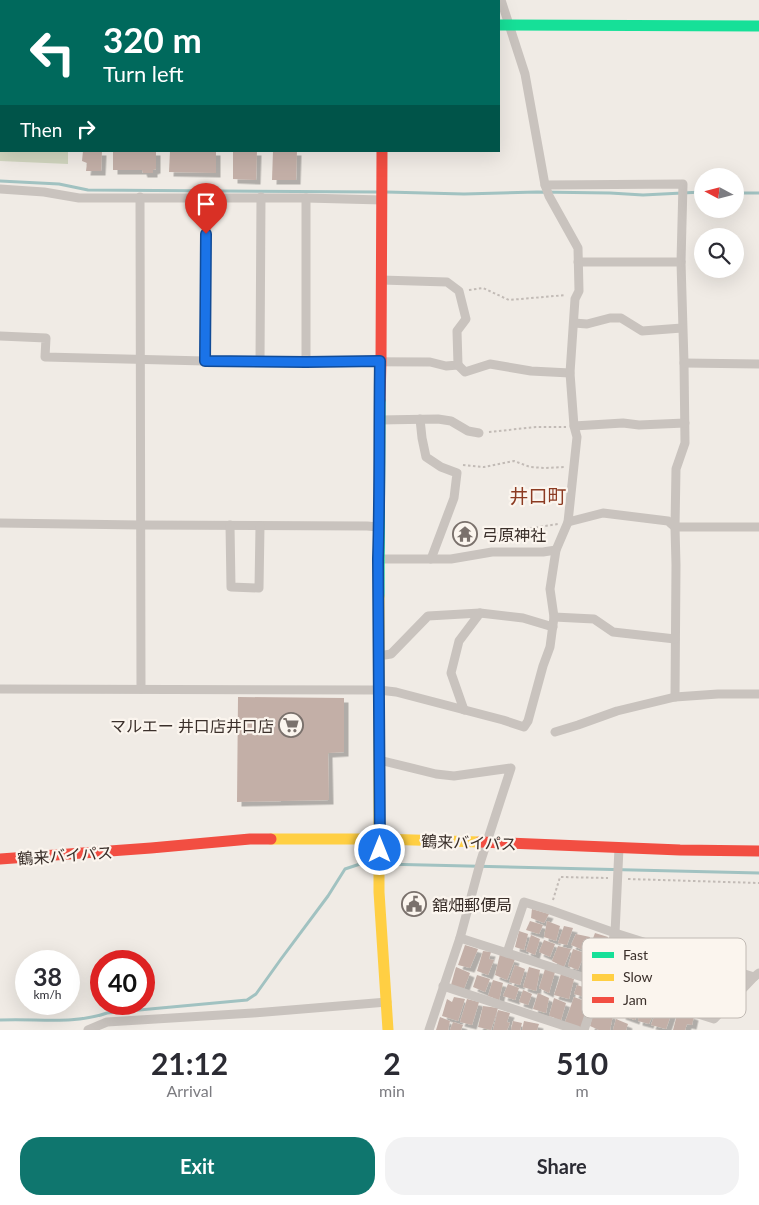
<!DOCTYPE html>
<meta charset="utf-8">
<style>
:root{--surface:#fff;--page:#f2f2f3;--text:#2b2b33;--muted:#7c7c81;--accent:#0f766e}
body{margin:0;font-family:Lato,"Noto Sans JP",sans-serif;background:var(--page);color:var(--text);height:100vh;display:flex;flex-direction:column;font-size:19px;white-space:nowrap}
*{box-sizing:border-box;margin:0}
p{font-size:16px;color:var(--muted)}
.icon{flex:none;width:28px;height:28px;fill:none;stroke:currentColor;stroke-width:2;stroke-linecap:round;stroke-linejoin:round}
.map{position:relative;height:1030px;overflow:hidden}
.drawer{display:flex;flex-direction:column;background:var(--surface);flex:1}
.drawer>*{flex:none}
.hud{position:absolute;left:0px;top:0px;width:500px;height:152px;box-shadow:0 5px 20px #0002;background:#00695c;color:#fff;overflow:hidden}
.needle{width:32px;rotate:277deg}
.fabs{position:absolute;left:694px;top:168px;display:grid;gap:10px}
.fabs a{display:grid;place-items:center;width:50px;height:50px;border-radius:50%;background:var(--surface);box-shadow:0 5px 20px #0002;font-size:25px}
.speed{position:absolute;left:15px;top:950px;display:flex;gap:10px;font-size:25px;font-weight:700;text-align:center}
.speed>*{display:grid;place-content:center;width:65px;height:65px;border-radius:50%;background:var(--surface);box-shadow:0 5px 20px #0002;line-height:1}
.speed small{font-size:12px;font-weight:400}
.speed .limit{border:8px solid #d22;background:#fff;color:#111}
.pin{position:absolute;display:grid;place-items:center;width:42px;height:42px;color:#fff;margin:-51px -21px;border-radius:50% 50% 50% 0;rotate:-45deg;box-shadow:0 0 5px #0007}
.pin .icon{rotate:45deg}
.me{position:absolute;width:55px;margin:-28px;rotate:0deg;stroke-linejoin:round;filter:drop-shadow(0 0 4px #0008)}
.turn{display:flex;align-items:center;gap:18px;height:105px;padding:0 20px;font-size:22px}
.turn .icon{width:65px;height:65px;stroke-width:2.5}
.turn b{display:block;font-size:35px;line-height:42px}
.then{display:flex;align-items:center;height:48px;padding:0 20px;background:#0003;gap:10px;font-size:19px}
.eta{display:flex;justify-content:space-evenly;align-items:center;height:85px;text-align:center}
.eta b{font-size:30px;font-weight:700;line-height:35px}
.button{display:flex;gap:10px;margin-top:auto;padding:10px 20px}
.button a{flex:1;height:58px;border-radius:20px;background:var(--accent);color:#fff;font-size:20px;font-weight:700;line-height:58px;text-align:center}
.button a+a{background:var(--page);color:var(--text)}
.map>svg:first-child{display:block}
.green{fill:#d1d6bf}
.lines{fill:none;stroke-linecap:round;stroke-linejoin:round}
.stream{stroke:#a1c2c1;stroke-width:3}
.building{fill:#c3afa7;filter:url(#shadow)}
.path{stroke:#c2bbb6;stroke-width:2;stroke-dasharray:2.5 2.5;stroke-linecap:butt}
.street{stroke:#c9c3be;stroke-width:9}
.fast{stroke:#16e098;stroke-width:11}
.slow{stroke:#ffcf43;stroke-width:11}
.jam{stroke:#f24e42;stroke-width:11}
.route-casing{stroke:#114b97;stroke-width:12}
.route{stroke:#1a73e8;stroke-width:9}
.labels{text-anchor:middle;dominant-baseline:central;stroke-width:4.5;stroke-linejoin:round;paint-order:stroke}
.poi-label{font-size:16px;fill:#3b302b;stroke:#fbf5ee;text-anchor:start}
.street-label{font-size:16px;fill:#3b302b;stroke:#fbf5ee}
.quarter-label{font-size:19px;fill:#8c3b22;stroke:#fbf5ee}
.key{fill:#fbf5ee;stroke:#c1bab4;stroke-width:1}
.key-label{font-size:14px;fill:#3b302b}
</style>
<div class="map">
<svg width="759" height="1030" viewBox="0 0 759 1030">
<defs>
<filter id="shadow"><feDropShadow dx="4.5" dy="4.5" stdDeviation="0" flood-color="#0004"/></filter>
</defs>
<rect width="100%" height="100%" fill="#f0ebe5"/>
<!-- green -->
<path class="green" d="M0,29H1V151H68V164L0,161Z"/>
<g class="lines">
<!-- stream -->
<g class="stream">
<path d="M0,181L59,184L88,190L377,192"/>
<path d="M386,192L464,194L537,192L610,193L643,195L702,192"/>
<path d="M735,193H759"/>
<path d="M382,864L759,873"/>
<path d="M0,1020C36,1018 73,1025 107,1013L247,1000L256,994L281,959L328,896L345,869L360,864H376"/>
</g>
</g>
<!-- building -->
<g class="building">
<path d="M83,151H102L101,171H86L87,163L82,161Z"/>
<path d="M113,151H156V169L153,170V173H143L142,170H113Z"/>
<path d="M170,151H216V173L169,172Z"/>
<path d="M233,151H257L256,180L233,179Z"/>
<path d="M273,151H297L296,180H272Z"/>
<path d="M238,697L344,698V752L328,753L329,800L237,802Z"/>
<path d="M532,909L549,914L544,923L531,918Z"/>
<path d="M530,921L543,925L539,934L526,930Z"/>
<path d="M547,921L560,926L556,941L544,937Z"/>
<path d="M564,926L573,928L567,945L558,943Z"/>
<path d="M519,931L528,934L524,950L515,947Z"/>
<path d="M595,933L608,937L602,955L588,952Z"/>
<path d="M576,934L590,937L588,952L571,945Z"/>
<path d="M531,935L540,939L535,955L526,951Z"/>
<path d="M544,940L555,944L550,957L539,952Z"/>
<path d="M465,945L478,949L470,968L458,965Z"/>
<path d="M558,946L571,949L564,967L552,961Z"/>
<path d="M573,949L585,953L578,970L568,966Z"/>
<path d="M483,951L491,952L489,959L494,960L488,975L477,971Z"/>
<path d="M500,954L515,959L507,980L495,975Z"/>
<path d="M515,965L525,969L520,985L509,982Z"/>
<path d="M456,967L470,973L464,989L451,985Z"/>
<path d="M529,967L540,970L536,991L523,987Z"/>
<path d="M545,969L555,972L549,993L539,988Z"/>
<path d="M561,974L574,979L569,999L554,995Z"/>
<path d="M477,975L490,979L485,992L473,987Z"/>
<path d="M493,980L503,983L499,1000L488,996Z"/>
<path d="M585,981L596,985L591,999L574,994L577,985L583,987Z"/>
<path d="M508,984L519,988L515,1000L503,996Z"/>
<path d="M523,990L532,994L528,1005L519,1002Z"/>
<path d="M538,993L549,998L546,1013L533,1009Z"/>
<path d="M454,997L465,999L458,1021L442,1016L447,999L452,1002Z"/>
<path d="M574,997L590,1003L582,1028L565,1022Z"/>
<path d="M627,997L640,1001L635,1020L621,1015Z"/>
<path d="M554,998L566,1003L561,1020L549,1016Z"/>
<path d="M467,999L479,1002L472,1025L460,1022Z"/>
<path d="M647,1002L657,1005L649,1024L638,1021L640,1008L644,1009Z"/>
<path d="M483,1006L498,1008L491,1030L478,1027Z"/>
<path d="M658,1006L672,1012L666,1029L651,1025Z"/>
<path d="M498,1010L510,1013L507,1022L510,1023L507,1030H493Z"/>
<path d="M594,1010L613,1015L610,1030H599L590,1026Z"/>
<path d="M678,1011H680V1014L686,1016V1013L694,1016L692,1025L687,1024L685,1030H673Z"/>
<path d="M440,1017L450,1021L448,1030H436Z"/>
<path d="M616,1019L628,1024L626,1030H613Z"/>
<path d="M513,1021L522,1023L520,1030H511Z"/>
<path d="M524,1021L539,1024L537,1030H522Z"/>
<path d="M453,1022L463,1025L461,1030H450Z"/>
</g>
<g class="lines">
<!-- path -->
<g class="path">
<path d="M469,290L483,288L509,300L566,295"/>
<path d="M489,432L536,427H566"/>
<path d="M463,465L484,467L514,461L530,467L544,468L566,467"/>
<path d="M486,535L558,524"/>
<path d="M628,879L759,883"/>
<path d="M553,900L560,877L608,878"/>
</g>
<!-- street -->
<g class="street">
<path d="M303,0V1"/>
<path d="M178,1V0"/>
<path d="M243,1V0"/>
<path d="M545,185L683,184L681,262L684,363L685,443L676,469L675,527L676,565L675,697"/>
<path d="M0,189L44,192L79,198H306L382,200"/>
<path d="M140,197L141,689"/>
<path d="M578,262H681"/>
<path d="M574,323L587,324L610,318H621L642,331L682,328"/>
<path d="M0,336L46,338L45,357L205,361L430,362L446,366L458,365L457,331L466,319L459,291L447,282L381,280"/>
<path d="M205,361L207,197"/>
<path d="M260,362L261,197"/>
<path d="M306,362V198"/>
<path d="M684,363L759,364"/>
<path d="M458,365L465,372L490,364L531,371L570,373"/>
<path d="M420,419L422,438L426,457L441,467L457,473L454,498L431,559"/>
<path d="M379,420L438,419L451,421L468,431L479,433"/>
<path d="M574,426L623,423L639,425L685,423"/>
<path d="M568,522L603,513L668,521L675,527H759"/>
<path d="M0,523L140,525L367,526L379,527"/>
<path d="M230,525L231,587L259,588L260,526"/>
<path d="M378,559H451L492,552H543L556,550"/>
<path d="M554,617L594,619L613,632L675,639"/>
<path d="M378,656L391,654L428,616L480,613L523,618L553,627"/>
<path d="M0,689L379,690L396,692L503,720L524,727L528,721L543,666L550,647L554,617L550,589L556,550L568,522L577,437L574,426L570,373L575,299L579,291L578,248L549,196L545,185L525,74L501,0"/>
<path d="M464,710L451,673L459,641L480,613"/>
<path d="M555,732L578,725L617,711L675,697L718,694H759"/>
<path d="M379,760L436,774L454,776L511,768L481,860L460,938L429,1030"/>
<path d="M460,938L714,1019L754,977"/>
<path d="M507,953L524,902L550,910L615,933L619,848"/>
<path d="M443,986L577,1030"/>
<path d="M88,1030L107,1022L253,1013L387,1002"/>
<path d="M584,1030L600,982L615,933L754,977L759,973"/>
</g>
<!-- fast -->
<g class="fast">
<path d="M0,20H1"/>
<path d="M499,25L759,26"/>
<path d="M379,596L380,400"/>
</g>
<!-- slow -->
<g class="slow">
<path d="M379,596V892L388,1030"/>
<path d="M271,839H380L480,842"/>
</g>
<!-- jam -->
<g class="jam">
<path d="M383,0V1"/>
<path d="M380,400L381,361L382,151"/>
<path d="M480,842L680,850L759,851"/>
<path d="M0,859L151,848L250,839H271"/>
</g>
</g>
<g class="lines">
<defs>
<path id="route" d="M206,234L205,361L306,362L380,361C379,427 380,493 378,559L380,850"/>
</defs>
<!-- route casing -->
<use href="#route" class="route-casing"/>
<!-- route -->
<use href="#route" class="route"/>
</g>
<!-- icons -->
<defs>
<symbol id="temple-ring" viewBox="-11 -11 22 22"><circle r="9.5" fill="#fbf5ee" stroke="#7a716c" stroke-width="1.5"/><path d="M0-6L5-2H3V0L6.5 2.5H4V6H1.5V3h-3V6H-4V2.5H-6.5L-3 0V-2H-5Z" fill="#7a716c"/></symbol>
<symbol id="supermarket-ring" viewBox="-11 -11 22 22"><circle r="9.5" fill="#fbf5ee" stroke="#7a716c" stroke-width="1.5"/><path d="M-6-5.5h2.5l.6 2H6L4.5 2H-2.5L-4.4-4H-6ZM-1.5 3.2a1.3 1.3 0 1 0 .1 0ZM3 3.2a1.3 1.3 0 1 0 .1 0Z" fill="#7a716c"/></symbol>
<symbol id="civic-ring" viewBox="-11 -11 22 22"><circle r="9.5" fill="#fbf5ee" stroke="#7a716c" stroke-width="1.5"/><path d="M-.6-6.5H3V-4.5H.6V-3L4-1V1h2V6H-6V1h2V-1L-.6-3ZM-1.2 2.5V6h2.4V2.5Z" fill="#7a716c"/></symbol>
</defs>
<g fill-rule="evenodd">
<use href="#temple-ring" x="451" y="520" width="28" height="28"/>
<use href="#supermarket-ring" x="277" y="711" width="28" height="28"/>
<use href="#civic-ring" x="400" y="890" width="28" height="28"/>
</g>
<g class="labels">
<!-- poi labels -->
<g class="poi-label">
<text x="482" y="534">弓原神社</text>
<text x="274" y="725" text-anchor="end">マルエー 井口店井口店</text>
<text x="432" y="904">舘畑郵便局</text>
</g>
<!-- street labels -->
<g class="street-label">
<text transform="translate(469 842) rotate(2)">鶴来バイパス</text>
<text transform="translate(65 855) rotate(-4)">鶴来バイパス</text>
</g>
<!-- quarter labels -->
<g class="quarter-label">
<text x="538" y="495">井口町</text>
</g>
</g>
<!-- legend -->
<rect x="582" y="938" width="164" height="80" rx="8" class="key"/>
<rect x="592" y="952" width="22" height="6" fill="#16e098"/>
<rect x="592" y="974" width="22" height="7" fill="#ffcf43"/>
<rect x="592" y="997" width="22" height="6" fill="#f24e42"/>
<g class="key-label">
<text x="623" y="960">Fast</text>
<text x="623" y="982">Slow</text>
<text x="623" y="1005">Jam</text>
</g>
</svg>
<div class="fabs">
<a><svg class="needle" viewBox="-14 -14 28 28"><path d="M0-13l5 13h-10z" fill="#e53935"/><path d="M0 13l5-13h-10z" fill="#7c7c81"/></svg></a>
<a><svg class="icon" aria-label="search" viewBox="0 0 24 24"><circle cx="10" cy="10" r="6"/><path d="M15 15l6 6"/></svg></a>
</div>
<div class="speed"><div>38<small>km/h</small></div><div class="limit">40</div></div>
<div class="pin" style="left:206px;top:234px;background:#d93025"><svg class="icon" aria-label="arrive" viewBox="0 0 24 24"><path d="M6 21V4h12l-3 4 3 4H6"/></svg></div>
<svg class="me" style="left:380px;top:850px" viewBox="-20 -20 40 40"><circle r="17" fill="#1a73e8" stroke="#fff" stroke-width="3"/><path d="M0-11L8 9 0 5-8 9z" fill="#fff"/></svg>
<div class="hud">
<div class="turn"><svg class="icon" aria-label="left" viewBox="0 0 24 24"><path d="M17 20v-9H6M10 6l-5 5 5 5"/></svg><div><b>320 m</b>Turn left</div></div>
<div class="then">Then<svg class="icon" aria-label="right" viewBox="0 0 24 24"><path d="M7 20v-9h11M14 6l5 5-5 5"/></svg></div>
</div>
</div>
<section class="drawer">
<div class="eta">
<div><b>21:12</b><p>Arrival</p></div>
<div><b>2</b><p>min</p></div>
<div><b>510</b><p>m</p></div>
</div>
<div class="button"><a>Exit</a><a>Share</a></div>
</section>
